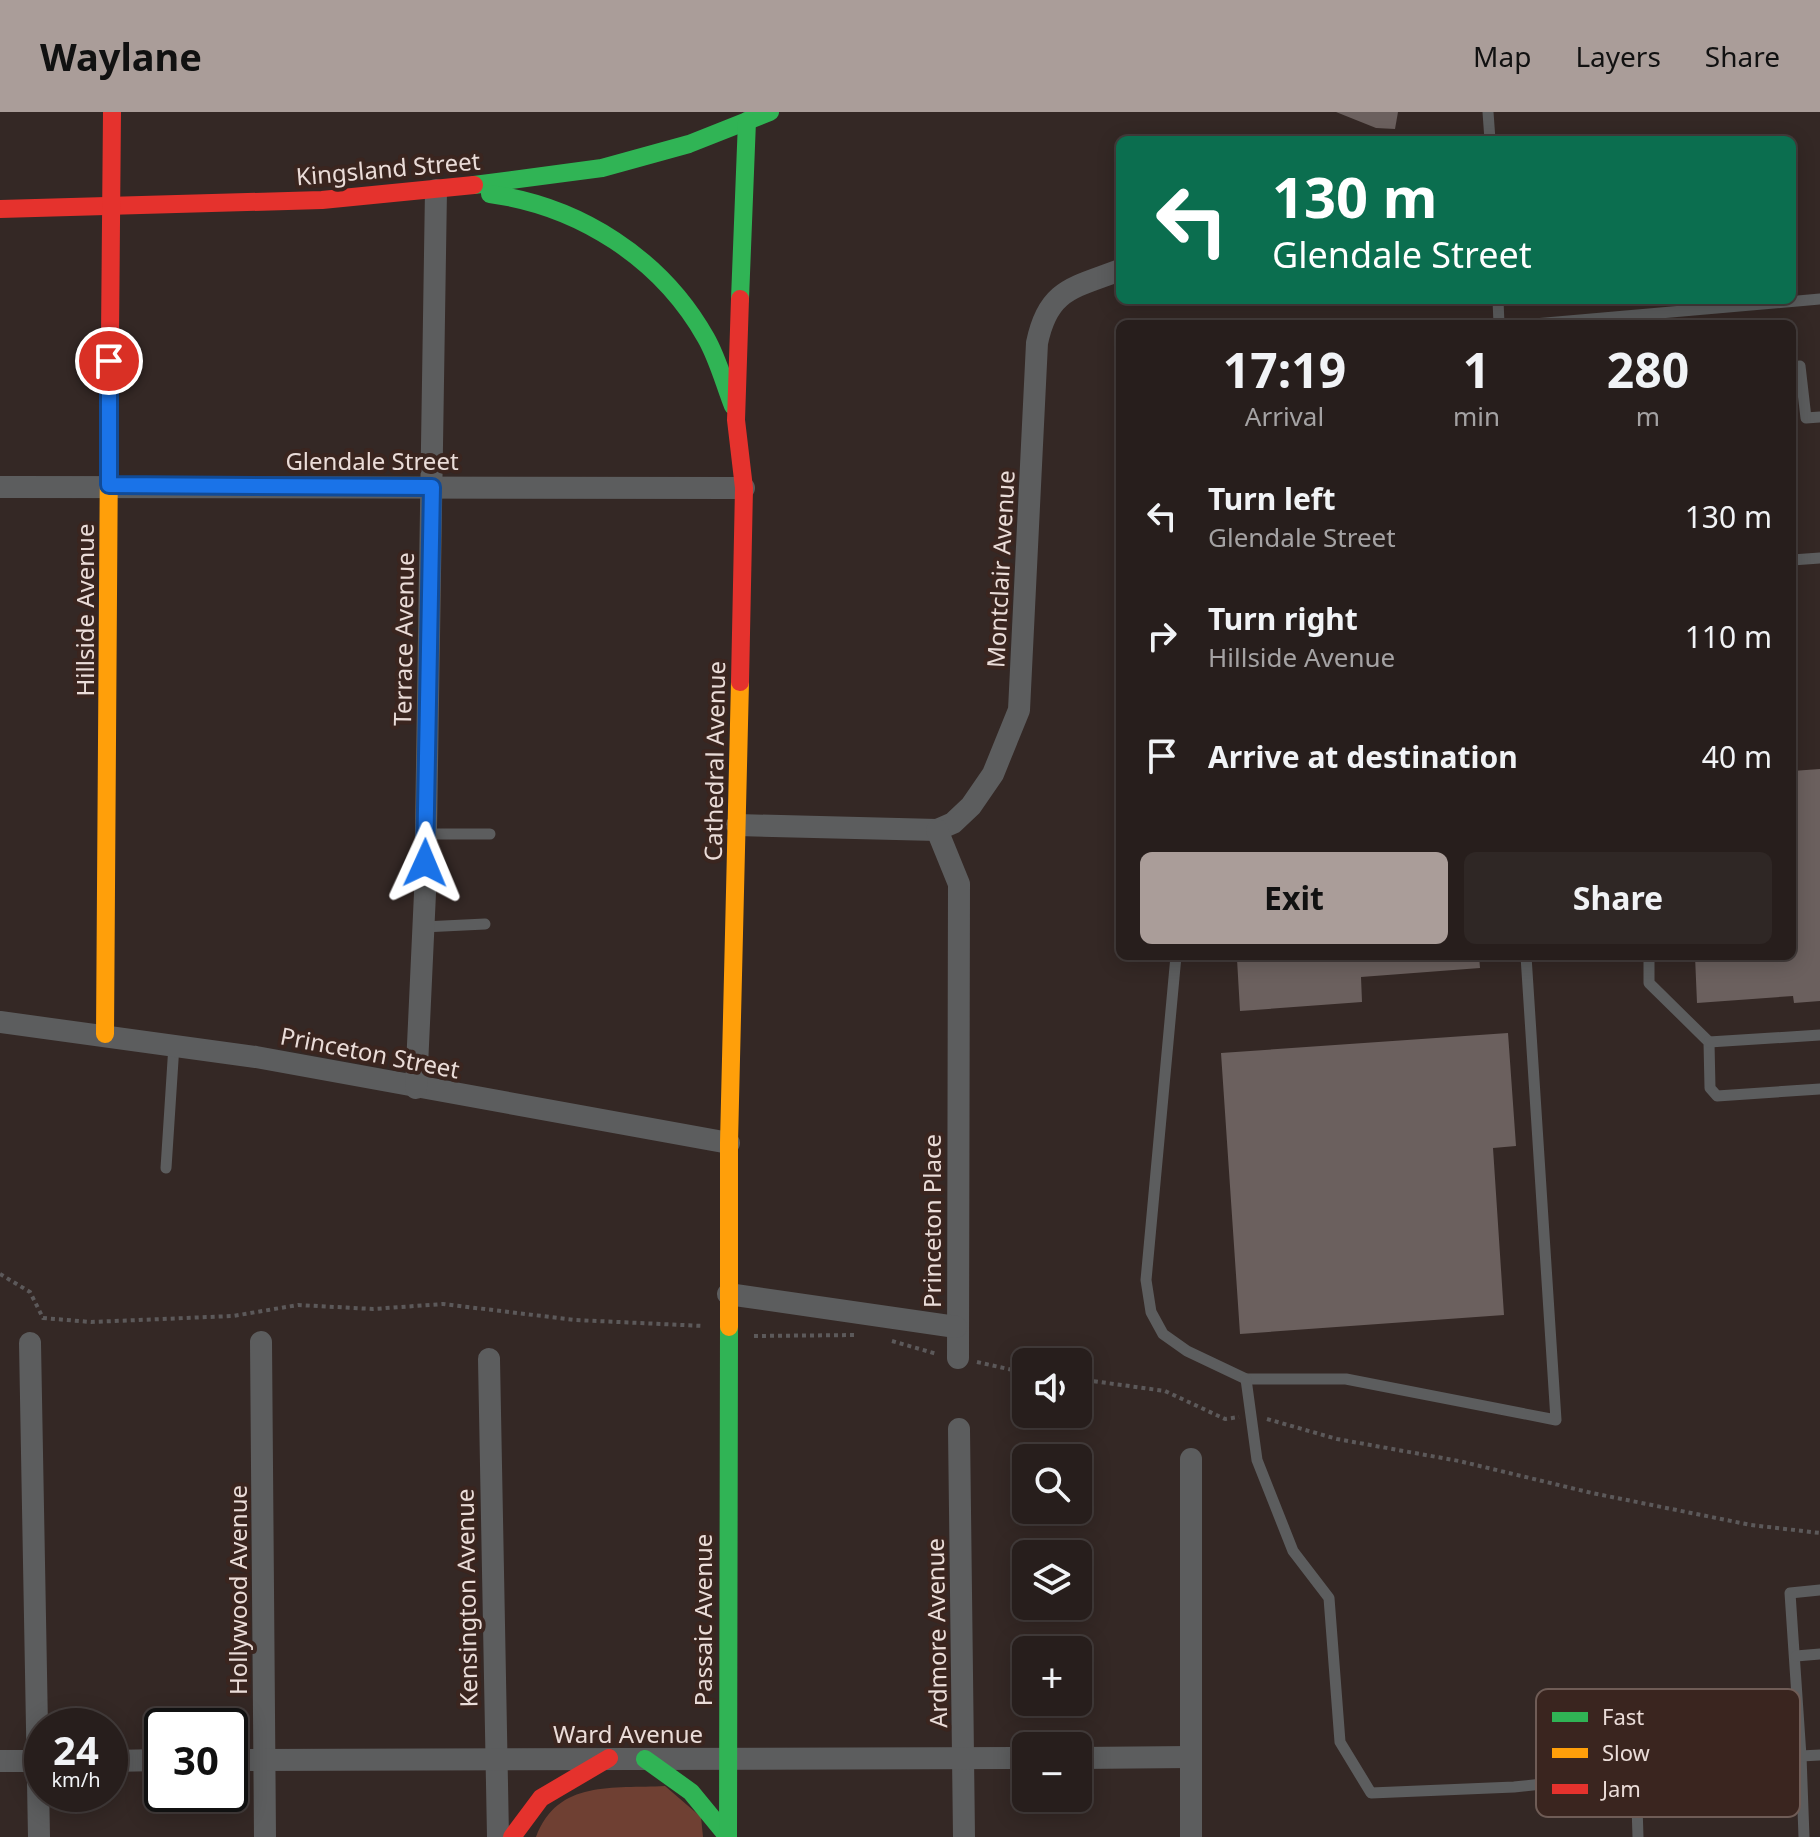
<!DOCTYPE html>
<meta charset="utf-8">
<style>
:root{--surface:#271e1c;--page:#2f2725;--text:#f1f3f6;--muted:#a4a2a3;--line:#433c3b;--accent:#aa9d99}
body{margin:0;font-family:"Noto Sans",sans-serif;background:var(--page);color:var(--text);height:100vh;display:flex;flex-direction:column;font-size:30px;white-space:nowrap}
*{box-sizing:border-box;margin:0}
p{font-size:26px;color:var(--muted)}
.icon{flex:none;width:44px;height:44px;fill:none;stroke:currentColor;stroke-width:2;stroke-linecap:round;stroke-linejoin:round}
.map{position:relative;flex:1;overflow:hidden}
.details{position:absolute;left:1116px;top:208px;width:680px;height:640px;display:flex;flex-direction:column;background:var(--surface);border-radius:12px;box-shadow:0 4px 20px #0003,0 0 0 2px var(--line)}
.details>*{flex:none}
.banner{position:absolute;left:1116px;top:24px;width:680px;height:168px;border-radius:12px;box-shadow:0 4px 20px #0003,0 0 0 2px var(--line);background:#0b6e4f;color:#fff;overflow:hidden}
.fabs{position:absolute;left:1012px;top:1236px;display:grid;gap:16px}
.fabs a{display:grid;place-items:center;width:80px;height:80px;border-radius:12px;background:var(--surface);box-shadow:0 4px 20px #0003,0 0 0 2px var(--line);font-size:40px}
.speed{position:absolute;left:24px;top:1596px;display:flex;gap:16px;font-size:40px;font-weight:700;text-align:center}
.speed>*{display:grid;place-content:center;width:104px;height:104px;border-radius:50%;background:var(--surface);box-shadow:0 4px 20px #0003,0 0 0 2px var(--line);line-height:1}
.speed small{font-size:20px;font-weight:400}
.speed .limit{border:4px solid #111;border-radius:12px;background:#fff;color:#111}
.pin{position:absolute;display:grid;place-items:center;width:68px;height:68px;color:#fff;margin:-34px;border:4px solid #fff;border-radius:50%;box-shadow:0 2px 8px #0007}
.me{position:absolute;width:88px;margin:-44px;rotate:1deg;stroke-linejoin:round;filter:drop-shadow(0 0 6px #0008)}
.turn{display:flex;align-items:center;gap:28px;height:168px;padding:0 24px;font-size:36px}
.turn .icon{width:104px;height:104px;stroke-width:2.5}
.turn b{display:block;font-size:56px;line-height:68px}
.eta{display:flex;justify-content:space-evenly;align-items:center;height:136px;text-align:center}
.eta b{font-size:48px;font-weight:700;line-height:56px}
.button{display:flex;gap:16px;margin-top:auto;padding:16px 24px}
.button a{flex:1;height:92px;border-radius:12px;background:var(--accent);color:#111;font-size:32px;font-weight:700;line-height:92px;text-align:center}
.button a+a{background:var(--page);color:var(--text)}
ul{padding:0;list-style:none}
li{display:flex;align-items:center;gap:24px;height:120px;padding:0 24px}
li div{flex:1}
li b{display:block;font-size:30px}
li em{font-style:normal}
header{display:flex;align-items:center;gap:48px;box-sizing:border-box;height:112px;padding:0 40px;background:var(--accent);color:#111}
header strong{font-size:38px}
nav{display:flex;gap:44px;margin-inline-start:auto;font-size:28px}
.map>svg:first-child{display:block}
.green{fill:#6f4033}
.building{fill:#6b605e}
.lines{fill:none;stroke-linecap:round;stroke-linejoin:round}
.path{stroke:#5c595a;stroke-width:4;stroke-dasharray:4 4;stroke-linecap:butt}
.lane{stroke:#5c5d5e;stroke-width:11}
.street{stroke:#5c5d5e;stroke-width:22}
.fast{stroke:#30b455;stroke-width:18}
.slow{stroke:#ff9f0a;stroke-width:18}
.jam{stroke:#e5322d;stroke-width:18}
.route-casing{stroke:#114b97;stroke-width:20}
.route{stroke:#1a73e8;stroke-width:14}
.labels{text-anchor:middle;dominant-baseline:central;stroke-width:8;stroke-linejoin:round;paint-order:stroke}
.street-label{font-size:24px;fill:#eadcd8;stroke:#3a251f}
.key{fill:#3a251f;stroke:#6f5c56;stroke-width:2}
.key-label{font-size:22px;fill:#eadcd8}
</style>
<header>
<strong>Waylane</strong>
<nav><a>Map</a><a>Layers</a><a>Share</a></nav>
</header>
<div class="map">
<svg width="1820" height="1725" viewBox="0 0 1820 1725">
<rect width="100%" height="100%" fill="#342825"/>
<!-- green -->
<path class="green" d="M665,1674L701,1705L703,1725H536C558,1667 613,1677 665,1674Z"/>
<!-- building -->
<g class="building">
<path d="M1336,0H1398L1395,17L1376,16Z"/>
<path d="M1820,657V889L1794,891L1793,884L1697,891L1695,844H1792V659Z"/>
<path d="M1280,844H1479L1480,856L1361,865L1362,890L1240,899L1237,847Z"/>
<path d="M1508,921L1516,1034L1493,1036L1504,1203L1240,1222L1221,941Z"/>
</g>
<g class="lines">
<!-- path -->
<g class="path">
<path d="M0,1162L30,1180L43,1206L91,1210L233,1204L298,1193L373,1197L443,1192L575,1208L704,1214"/>
<path d="M754,1224L857,1223"/>
<path d="M892,1229L937,1242"/>
<path d="M977,1250L1026,1261"/>
<path d="M1078,1267L1165,1279L1225,1307L1239,1305"/>
<path d="M1267,1307L1337,1327L1459,1349L1592,1381L1751,1413L1820,1421"/>
</g>
<!-- lane -->
<g class="lane">
<path d="M1488,0L1490,28"/>
<path d="M1498,188L1499,212"/>
<path d="M1534,212L1820,187"/>
<path d="M1792,255L1800,254L1806,306L1820,305"/>
<path d="M1792,448L1820,446"/>
<path d="M426,722H490"/>
<path d="M423,815L485,812"/>
<path d="M1176,844L1146,1168L1151,1200L1163,1222L1187,1239L1246,1267H1346L1556,1308L1526,844"/>
<path d="M1649,844V871L1709,930L1710,976L1717,984L1820,977"/>
<path d="M1709,930L1820,923"/>
<path d="M166,1056L174,933"/>
<path d="M1246,1267L1257,1348L1293,1439L1329,1486L1340,1630L1371,1681L1514,1675L1801,1644L1804,1725"/>
<path d="M1820,1478L1790,1481L1801,1644L1820,1643"/>
<path d="M1796,1544L1820,1542"/>
<path d="M1636,1662L1638,1725"/>
</g>
<!-- street -->
<g class="street">
<path d="M0,375L744,376"/>
<path d="M737,713L937,718L953,711L971,694L993,662L1019,598L1037,231C1048,177 1073,176 1120,158"/>
<path d="M937,718L959,772L958,1246"/>
<path d="M0,910L256,945L729,1031"/>
<path d="M416,976L425,781L436,78"/>
<path d="M728,1182L956,1215"/>
<path d="M261,1230L265,1725"/>
<path d="M30,1231L39,1725"/>
<path d="M489,1247L498,1725"/>
<path d="M959,1317L964,1725"/>
<path d="M1078,1646L1191,1645"/>
<path d="M230,1648L1026,1646"/>
<path d="M0,1649H42"/>
<path d="M110,1649L162,1648"/>
<path d="M1191,1725V1347"/>
</g>
<!-- fast -->
<g class="fast">
<path d="M474,73L602,56L689,32L770,0"/>
<path d="M490,82C579,94 661,146 706,226C718,247 724,271 733,294"/>
<path d="M740,187L747,9"/>
<path d="M645,1647L691,1680L728,1725"/>
<path d="M728,1725L729,1215"/>
</g>
<!-- slow -->
<g class="slow">
<path d="M105,922L109,336"/>
<path d="M729,1215V1031L740,570"/>
</g>
<!-- jam -->
<g class="jam">
<path d="M0,97L322,88L474,73"/>
<path d="M109,336L112,0"/>
<path d="M740,570L744,376L736,308L740,187"/>
<path d="M512,1725L541,1686L609,1646"/>
</g>
</g>
<g class="lines">
<defs>
<path id="route" d="M109,249V373L432,375L425,751"/>
</defs>
<!-- route casing -->
<use href="#route" class="route-casing"/>
<!-- route -->
<use href="#route" class="route"/>
</g>
<g class="labels">
<!-- street labels -->
<g class="street-label">
<text transform="translate(388 56) rotate(-5)">Kingsland Street</text>
<text x="372" y="348">Glendale Street</text>
<text transform="translate(1000 457) rotate(-87)">Montclair Avenue</text>
<text transform="translate(84 498) rotate(-90)">Hillside Avenue</text>
<text transform="translate(403 527) rotate(-89)">Terrace Avenue</text>
<text transform="translate(714 649) rotate(-89)">Cathedral Avenue</text>
<text transform="translate(370 940) rotate(11)">Princeton Street</text>
<text transform="translate(931 1109) rotate(-90)">Princeton Place</text>
<text transform="translate(237 1478) rotate(-90)">Hollywood Avenue</text>
<text transform="translate(466 1486) rotate(-91)">Kensington Avenue</text>
<text transform="translate(702 1508) rotate(-90)">Passaic Avenue</text>
<text transform="translate(936 1521) rotate(-91)">Ardmore Avenue</text>
<text x="628" y="1621">Ward Avenue</text>
</g>
</g>
<!-- legend -->
<rect x="1536" y="1577" width="264" height="128" rx="12" class="key"/>
<rect x="1552" y="1600" width="36" height="10" fill="#30b455"/>
<rect x="1552" y="1636" width="36" height="10" fill="#ff9f0a"/>
<rect x="1552" y="1672" width="36" height="10" fill="#e5322d"/>
<g class="key-label">
<text x="1602" y="1613">Fast</text>
<text x="1602" y="1649">Slow</text>
<text x="1602" y="1685">Jam</text>
</g>
</svg>
<div class="fabs">
<a><svg class="icon" aria-label="sound" viewBox="0 0 24 24"><path d="M4 9h4l5-4v14l-5-4H4zM17 9q2 3 0 6"/></svg></a>
<a><svg class="icon" aria-label="search" viewBox="0 0 24 24"><circle cx="10" cy="10" r="6"/><path d="M15 15l6 6"/></svg></a>
<a><svg class="icon" aria-label="layers" viewBox="0 0 24 24"><path d="M12 4l9 5-9 5-9-5zM3 14l9 5 9-5"/></svg></a>
<a>+</a>
<a>−</a>
</div>
<div class="speed"><div>24<small>km/h</small></div><div class="limit">30</div></div>
<div class="pin" style="left:109px;top:249px;background:#d93025"><svg class="icon" aria-label="arrive" viewBox="0 0 24 24"><path d="M6 21V4h12l-3 4 3 4H6"/></svg></div>
<svg class="me" style="left:425px;top:751px" viewBox="-20 -20 40 40"><path d="M0-17L14 15 0 8-14 15z" fill="#1a73e8" stroke="#fff" stroke-width="4"/></svg>
<div class="banner">
<div class="turn"><svg class="icon" aria-label="left" viewBox="0 0 24 24"><path d="M17 20v-9H6M10 6l-5 5 5 5"/></svg><div><b>130 m</b>Glendale Street</div></div>
</div>
<section class="details">
<div class="eta">
<div><b>17:19</b><p>Arrival</p></div>
<div><b>1</b><p>min</p></div>
<div><b>280</b><p>m</p></div>
</div>
<ul>
<li><svg class="icon" aria-label="left" viewBox="0 0 24 24"><path d="M17 20v-9H6M10 6l-5 5 5 5"/></svg><div><b>Turn left</b><p>Glendale Street</p></div><em>130 m</em></li>
<li><svg class="icon" aria-label="right" viewBox="0 0 24 24"><path d="M7 20v-9h11M14 6l5 5-5 5"/></svg><div><b>Turn right</b><p>Hillside Avenue</p></div><em>110 m</em></li>
<li><svg class="icon" aria-label="arrive" viewBox="0 0 24 24"><path d="M6 21V4h12l-3 4 3 4H6"/></svg><div><b>Arrive at destination</b></div><em>40 m</em></li>
</ul>
<div class="button"><a>Exit</a><a>Share</a></div>
</section>
</div>
